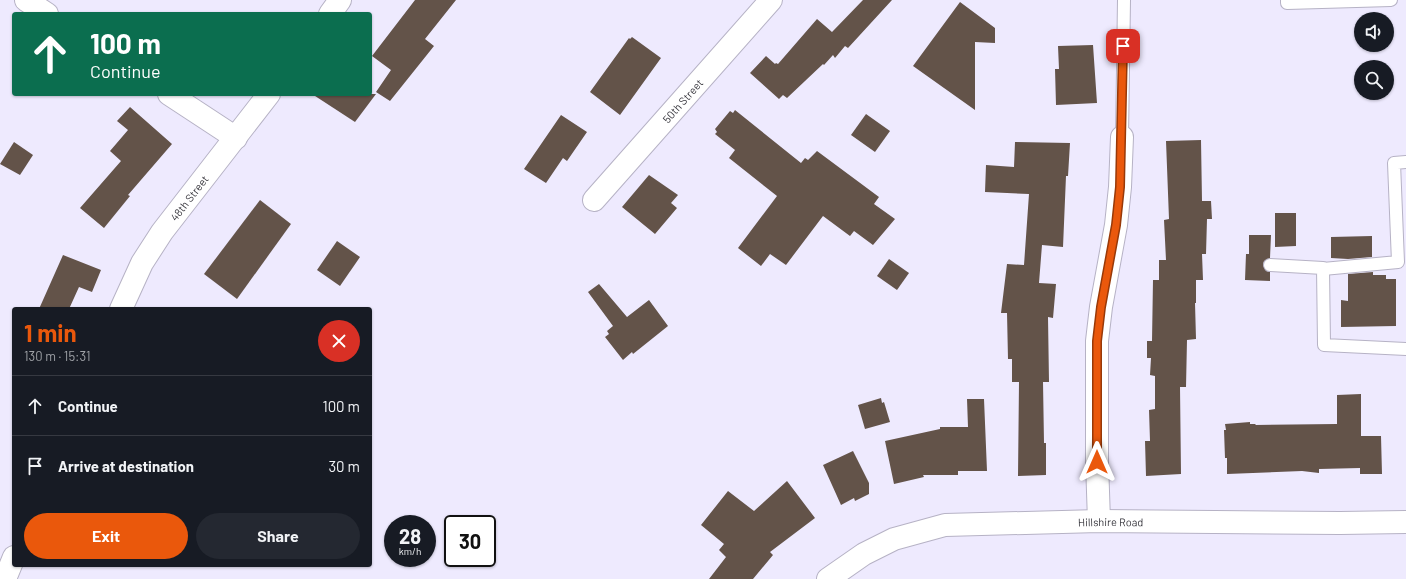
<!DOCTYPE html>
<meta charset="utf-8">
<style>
:root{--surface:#171b24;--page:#242831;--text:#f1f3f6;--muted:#9ea1a6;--line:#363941;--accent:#ea580c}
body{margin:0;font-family:Barlow,sans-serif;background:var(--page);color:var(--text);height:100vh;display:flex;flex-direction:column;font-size:15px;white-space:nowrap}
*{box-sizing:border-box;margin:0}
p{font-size:13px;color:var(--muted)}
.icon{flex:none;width:22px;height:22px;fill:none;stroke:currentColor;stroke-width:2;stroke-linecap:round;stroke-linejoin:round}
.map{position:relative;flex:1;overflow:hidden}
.side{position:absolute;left:12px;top:307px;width:360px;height:260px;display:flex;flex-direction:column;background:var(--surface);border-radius:4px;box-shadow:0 1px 3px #0004}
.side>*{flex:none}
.guide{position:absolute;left:12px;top:12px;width:360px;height:84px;border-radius:4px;box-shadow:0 1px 3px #0004;background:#0b6e4f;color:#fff;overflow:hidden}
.fabs{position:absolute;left:1354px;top:12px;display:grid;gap:8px}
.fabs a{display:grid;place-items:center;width:40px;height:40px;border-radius:50%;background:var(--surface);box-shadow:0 1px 3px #0004;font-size:20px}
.speed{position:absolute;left:384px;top:515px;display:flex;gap:8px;font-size:20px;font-weight:700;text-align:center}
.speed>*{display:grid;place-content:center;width:52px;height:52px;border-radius:50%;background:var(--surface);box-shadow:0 1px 3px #0004;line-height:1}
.speed small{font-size:10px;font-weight:400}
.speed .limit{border:2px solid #111;border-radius:6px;background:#fff;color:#111}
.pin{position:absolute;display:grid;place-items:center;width:34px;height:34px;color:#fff;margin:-17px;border-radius:8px;box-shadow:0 2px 6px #0006}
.me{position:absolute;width:44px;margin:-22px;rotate:0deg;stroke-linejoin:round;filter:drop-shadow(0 0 3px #0008)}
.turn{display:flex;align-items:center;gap:14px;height:84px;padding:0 12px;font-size:18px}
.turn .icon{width:52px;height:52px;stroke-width:2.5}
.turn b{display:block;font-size:28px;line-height:34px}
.round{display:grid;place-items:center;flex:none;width:42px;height:42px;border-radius:21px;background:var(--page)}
.headline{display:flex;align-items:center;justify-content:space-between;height:68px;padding:0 12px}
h1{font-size:24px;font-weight:700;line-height:30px;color:var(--accent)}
.cta{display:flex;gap:8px;margin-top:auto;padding:8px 12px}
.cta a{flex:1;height:46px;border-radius:24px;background:var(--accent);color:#fff;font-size:16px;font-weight:700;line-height:46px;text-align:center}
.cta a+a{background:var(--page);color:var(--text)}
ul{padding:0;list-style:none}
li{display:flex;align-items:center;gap:12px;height:60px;padding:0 12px;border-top:1px solid var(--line)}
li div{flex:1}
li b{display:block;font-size:15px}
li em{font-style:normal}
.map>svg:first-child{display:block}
.building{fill:#635349}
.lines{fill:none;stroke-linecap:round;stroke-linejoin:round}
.lane-casing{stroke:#b6b2c5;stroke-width:14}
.street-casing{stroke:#b6b2c5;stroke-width:24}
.lane{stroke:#fff;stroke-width:12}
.street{stroke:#fff;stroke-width:22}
.route-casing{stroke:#983908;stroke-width:10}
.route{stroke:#ea580c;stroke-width:7}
.labels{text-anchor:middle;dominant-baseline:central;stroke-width:4;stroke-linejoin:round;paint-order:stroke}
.street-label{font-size:11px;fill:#37363d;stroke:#fff}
</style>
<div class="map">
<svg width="1406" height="579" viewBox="0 0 1406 579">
<rect width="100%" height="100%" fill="#eeeafe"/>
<!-- building -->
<g class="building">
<path d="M415,0H456L425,39L434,46L390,101L376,92L391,70L372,56Z"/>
<path d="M863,0H892L848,48L845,46L835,58L833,55L824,65L823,64L787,98L783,95L779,99L750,73L766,56L775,64L776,63L778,64L817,19L832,32Z"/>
<path d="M960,2L995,28V43L975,42V110L913,66Z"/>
<path d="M632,37L661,58L620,115L590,92L629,38L630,39Z"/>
<path d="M1093,45L1097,103L1056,105L1055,69H1059L1058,46Z"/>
<path d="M312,94H376L355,122Z"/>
<path d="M130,107L172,144L128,195L130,196L104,228L80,208L121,161L110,151L128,130L117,121Z"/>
<path d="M735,110L801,163L805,158L808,160L817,151L879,197L874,204L895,219L873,245L854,231L850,236L823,216L786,265L770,254L761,266L738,248L777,196L729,158L735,150L715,134L717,132L715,129L730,111L733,113Z"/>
<path d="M866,114L890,131L875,152L851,135Z"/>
<path d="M561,115L587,132L567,161L563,158L546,183L524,169Z"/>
<path d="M1201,140L1202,201H1211L1212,219H1207L1206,254H1202L1203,280H1196V303H1195L1196,339L1187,340L1186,387H1180L1181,474L1146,476L1145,441H1150L1149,410L1155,409V376L1150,375L1151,358H1147V341H1152L1153,280H1159V260H1166L1164,220L1169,219L1166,141Z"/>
<path d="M14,142L33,155L20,175L0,164Z"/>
<path d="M1015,142L1070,143L1068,176H1066L1063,247L1042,245L1039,283L1056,284L1053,318L1048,317L1049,382H1043L1044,443H1046V475L1018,476L1019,382H1012V359H1008L1007,313H1001L1007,264L1024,265L1029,194L985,192L986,165L1014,167Z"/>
<path d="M649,175L678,195L671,203L677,208L655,234L622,207Z"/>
<path d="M260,200L291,224L237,299L204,274Z"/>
<path d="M1275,213H1296V246L1275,247Z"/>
<path d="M1249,235H1271L1270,258L1264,261L1263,265L1266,271L1270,272V281L1245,280L1246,254H1249Z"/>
<path d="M1372,236V257L1348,259L1331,258V237Z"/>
<path d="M337,241L360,257L340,286L317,270Z"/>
<path d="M63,255L101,270L92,292L79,287L69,309H39Z"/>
<path d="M889,259L909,273L897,290L877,276Z"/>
<path d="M1373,272V275H1386V279H1396V326L1341,327V300L1348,301V274Z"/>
<path d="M599,284L627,317L649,300L668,326L633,354L632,352L623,360L605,337L609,334L607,331L613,326L588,292Z"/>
<path d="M1361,394V436H1381L1382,474H1360V468L1319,469V473L1302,471L1227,474V458H1225L1224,430H1226L1225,424L1250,422V424H1256L1255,425L1337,424V395Z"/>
<path d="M881,398L882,403L884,402L890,422L865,429L858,405Z"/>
<path d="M967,399H984L987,471H958V475H923L924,477L894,484L885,441L940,429V427H968Z"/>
<path d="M853,451L869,483V494L855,501L854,498L841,505L823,465Z"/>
<path d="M787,481L815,518L770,552L773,555L753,579H709L726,557L719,550L724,544L701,525L728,491L754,511Z"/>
</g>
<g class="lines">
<defs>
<g id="lane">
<path d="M1287,0V3L1391,0"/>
<path d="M1122,137L1124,0"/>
<path d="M1270,265L1323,268L1324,345L1406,349"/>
<path d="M1323,269L1398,262L1394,163L1406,162"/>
</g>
<g id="street">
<path d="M26,0L47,14"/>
<path d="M330,14L340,0"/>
<path d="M169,94L236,138"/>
<path id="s1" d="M594,200L771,0"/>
<path id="s2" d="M121,309L142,263L162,232L269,94"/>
<path d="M1099,521L1097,462V341L1101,307L1116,225L1120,187L1122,137"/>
<path d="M5,579L14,557"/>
<path id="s3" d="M828,579L864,554L894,539L945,525L1099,521L1340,523L1406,522"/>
</g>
</defs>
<!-- lane casing -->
<use href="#lane" class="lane-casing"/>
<!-- street casing -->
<use href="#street" class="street-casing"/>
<!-- lane -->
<use href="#lane" class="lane"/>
<!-- street -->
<use href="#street" class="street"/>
</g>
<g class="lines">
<defs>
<path id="route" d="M1097,462V341L1101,307L1116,225L1120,187L1123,46"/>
</defs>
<!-- route casing -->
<use href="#route" class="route-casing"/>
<!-- route -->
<use href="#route" class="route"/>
</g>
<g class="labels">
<!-- street labels -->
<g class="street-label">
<text stroke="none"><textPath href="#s1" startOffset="133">50th Street</textPath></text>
<text stroke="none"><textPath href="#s2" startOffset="131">48th Street</textPath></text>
<text stroke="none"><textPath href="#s3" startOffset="296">Hillshire Road</textPath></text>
</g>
</g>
</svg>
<div class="fabs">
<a><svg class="icon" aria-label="sound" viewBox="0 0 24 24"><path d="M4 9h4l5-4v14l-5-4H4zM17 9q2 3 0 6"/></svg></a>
<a><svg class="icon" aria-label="search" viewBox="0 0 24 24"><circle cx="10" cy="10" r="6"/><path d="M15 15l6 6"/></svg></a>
</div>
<div class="speed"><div>28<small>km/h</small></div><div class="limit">30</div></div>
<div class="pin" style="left:1123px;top:46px;background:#d93025"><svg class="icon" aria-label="arrive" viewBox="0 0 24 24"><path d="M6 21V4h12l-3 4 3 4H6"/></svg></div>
<svg class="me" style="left:1097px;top:462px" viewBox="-20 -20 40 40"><path d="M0-17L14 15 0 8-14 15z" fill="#ea580c" stroke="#fff" stroke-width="4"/></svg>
<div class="guide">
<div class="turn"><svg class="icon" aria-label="ahead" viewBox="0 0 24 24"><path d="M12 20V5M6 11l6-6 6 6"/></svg><div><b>100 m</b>Continue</div></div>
</div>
<section class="side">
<div class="headline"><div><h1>1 min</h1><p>130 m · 15:31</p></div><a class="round" style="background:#d93025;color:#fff"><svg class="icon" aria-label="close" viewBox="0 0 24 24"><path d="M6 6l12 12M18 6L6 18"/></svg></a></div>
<ul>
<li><svg class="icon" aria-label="ahead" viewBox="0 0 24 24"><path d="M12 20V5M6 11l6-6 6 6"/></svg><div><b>Continue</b></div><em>100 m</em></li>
<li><svg class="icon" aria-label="arrive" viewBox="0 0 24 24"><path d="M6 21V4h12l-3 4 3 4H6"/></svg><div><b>Arrive at destination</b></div><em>30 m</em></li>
</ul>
<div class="cta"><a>Exit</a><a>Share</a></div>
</section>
</div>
